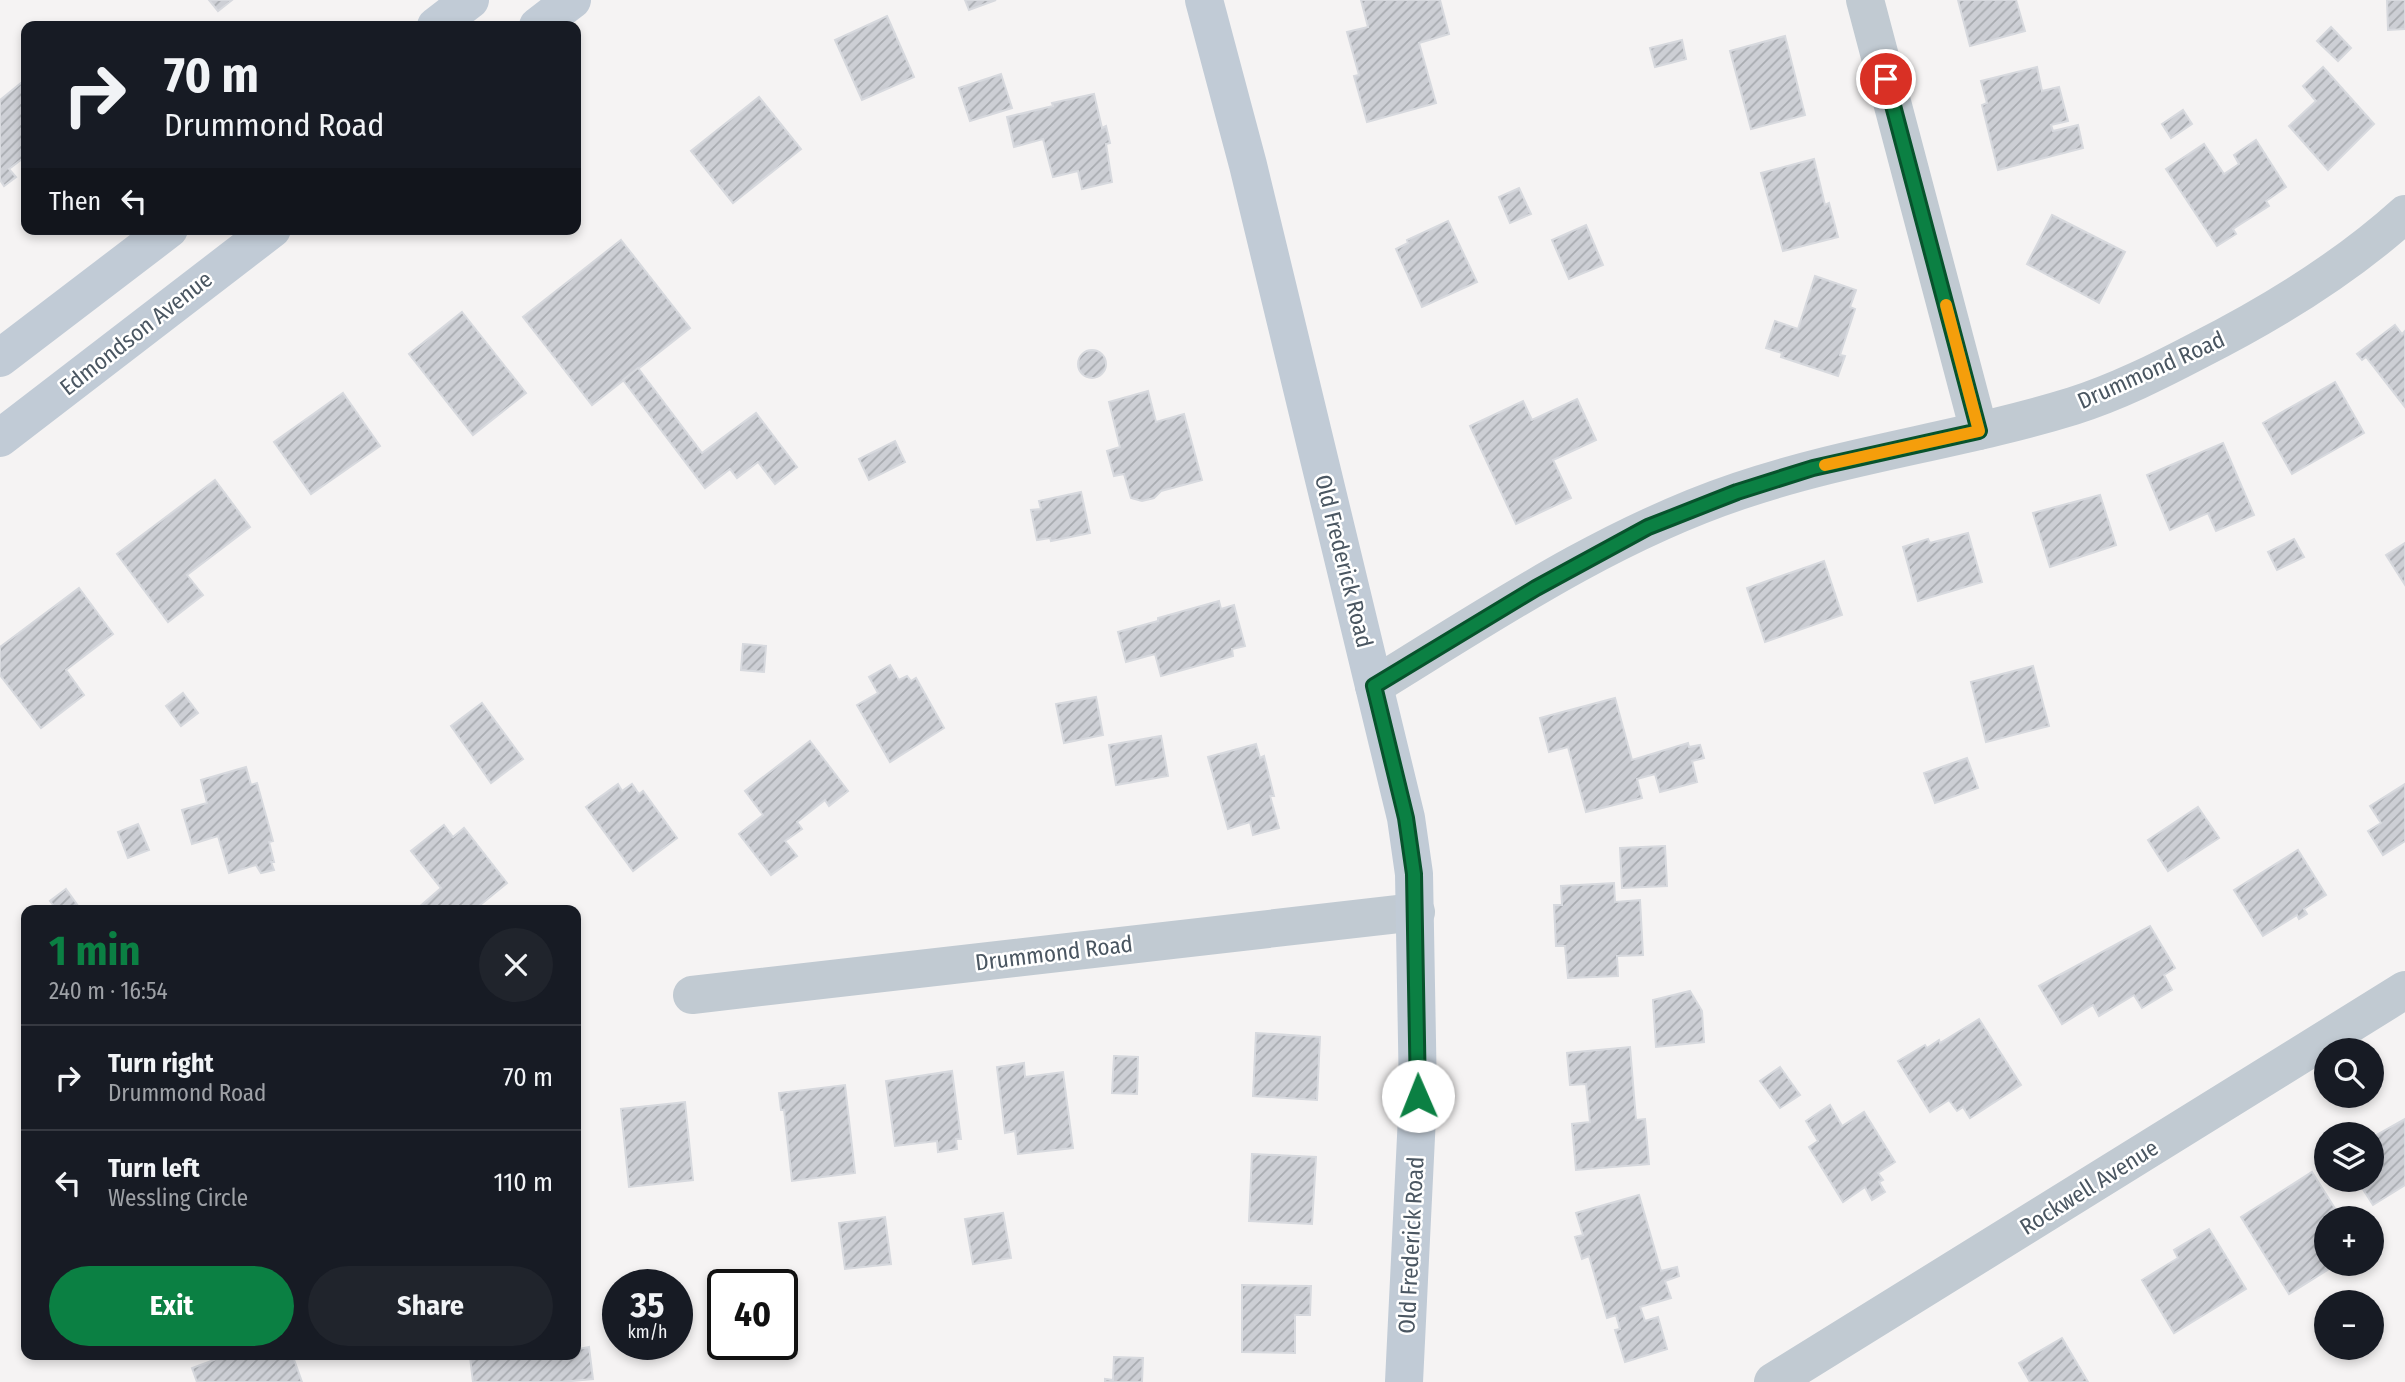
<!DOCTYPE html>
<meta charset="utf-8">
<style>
:root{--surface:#171b24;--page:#20242c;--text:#f1f3f6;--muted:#9ea1a6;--line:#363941;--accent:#0b8043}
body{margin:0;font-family:"Fira Sans Condensed",sans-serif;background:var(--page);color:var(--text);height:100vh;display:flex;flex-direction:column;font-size:26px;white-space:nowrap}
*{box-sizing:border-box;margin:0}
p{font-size:23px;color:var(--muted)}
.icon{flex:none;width:38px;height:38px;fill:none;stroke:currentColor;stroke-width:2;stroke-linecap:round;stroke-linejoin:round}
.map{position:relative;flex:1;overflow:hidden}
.sheet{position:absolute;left:21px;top:905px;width:560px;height:455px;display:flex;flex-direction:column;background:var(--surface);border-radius:14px;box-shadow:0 4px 10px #0003}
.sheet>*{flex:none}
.banner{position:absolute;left:21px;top:21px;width:560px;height:214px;border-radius:14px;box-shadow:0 4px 10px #0003;background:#171b24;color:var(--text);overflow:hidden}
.tools{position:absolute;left:2314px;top:1038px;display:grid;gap:14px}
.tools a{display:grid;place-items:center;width:70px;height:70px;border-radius:50%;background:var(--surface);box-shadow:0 4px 10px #0003;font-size:35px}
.speed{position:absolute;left:602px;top:1269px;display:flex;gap:14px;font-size:35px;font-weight:700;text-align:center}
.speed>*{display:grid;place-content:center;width:91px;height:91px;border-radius:50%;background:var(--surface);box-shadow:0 4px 10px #0003;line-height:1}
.speed small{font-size:18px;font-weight:400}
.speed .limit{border:4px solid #111;border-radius:10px;background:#fff;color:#111}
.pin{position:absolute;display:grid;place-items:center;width:60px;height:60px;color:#fff;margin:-30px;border:4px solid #fff;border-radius:50%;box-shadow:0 2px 7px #0007}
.me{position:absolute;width:77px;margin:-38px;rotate:359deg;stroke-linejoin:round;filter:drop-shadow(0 0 5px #0008)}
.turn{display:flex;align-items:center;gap:24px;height:147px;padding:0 28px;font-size:32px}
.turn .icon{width:91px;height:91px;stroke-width:2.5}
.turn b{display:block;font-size:49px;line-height:60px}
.then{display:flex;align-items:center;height:66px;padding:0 28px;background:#0003;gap:14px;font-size:26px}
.round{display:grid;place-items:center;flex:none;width:74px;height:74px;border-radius:37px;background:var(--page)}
.headline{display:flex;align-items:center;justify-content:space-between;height:119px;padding:0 28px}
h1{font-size:42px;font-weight:700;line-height:52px;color:var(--accent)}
.button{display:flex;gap:14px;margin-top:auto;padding:14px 28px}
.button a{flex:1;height:80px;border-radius:42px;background:var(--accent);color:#fff;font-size:28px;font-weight:700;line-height:80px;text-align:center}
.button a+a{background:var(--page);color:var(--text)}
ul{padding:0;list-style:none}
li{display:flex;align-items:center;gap:21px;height:105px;padding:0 28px;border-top:2px solid var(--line)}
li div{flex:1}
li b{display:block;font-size:26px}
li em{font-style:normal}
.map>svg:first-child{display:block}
.building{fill:url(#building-hatch);stroke:#d7d9de;stroke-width:2}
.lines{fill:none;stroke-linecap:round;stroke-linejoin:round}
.street{stroke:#c1cad2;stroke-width:38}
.secondary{stroke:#c1cbd6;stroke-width:38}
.route-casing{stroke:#07532c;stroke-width:18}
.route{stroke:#0b8043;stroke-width:12}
.slow{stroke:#f59e0b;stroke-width:12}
.labels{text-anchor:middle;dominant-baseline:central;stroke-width:5;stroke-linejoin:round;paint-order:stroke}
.street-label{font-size:23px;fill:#4a5661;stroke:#fff}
</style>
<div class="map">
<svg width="2405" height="1382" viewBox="0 0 2405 1382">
<defs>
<pattern id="building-hatch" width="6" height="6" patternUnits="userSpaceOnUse" patternTransform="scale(1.75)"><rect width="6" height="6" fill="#cdcfd5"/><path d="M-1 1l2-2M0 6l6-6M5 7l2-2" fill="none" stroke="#a8abb0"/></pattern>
</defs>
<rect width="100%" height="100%" fill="#f5f3f3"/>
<!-- building -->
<g class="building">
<path d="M209,0H232L218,11Z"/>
<path d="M965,0H996L969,10Z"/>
<path d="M1361,0H1440L1449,34L1419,43L1436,103L1367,122L1354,76L1359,75L1347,32L1368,27Z"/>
<path d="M1958,0H2016L2025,31L1970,46Z"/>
<path d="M2387,0H2405V29L2388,30Z"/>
<path d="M887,16L914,77L862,100L835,40Z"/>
<path d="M2331,27L2351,48L2338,61L2317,41Z"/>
<path d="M1785,36L1805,115L1751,129L1730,51Z"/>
<path d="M1682,40L1686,59L1655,67L1650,48Z"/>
<path d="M2037,67L2042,91L2059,87L2068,121L2051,125L2053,131L2078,125L2083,148L1998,170L1982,105L1987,103L1981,81Z"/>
<path d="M2323,67L2374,124L2328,170L2289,126L2316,101L2303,86Z"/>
<path d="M1001,74L1012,108L970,121L959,88Z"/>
<path d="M21,83L26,90V156L9,169L16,177L4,186L0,180V100Z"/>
<path d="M1094,94L1102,128L1106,126L1110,143L1106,144L1112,182L1082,189L1078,171L1053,177L1043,139L1014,147L1007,117L1053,106L1052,103Z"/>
<path d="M759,97L801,149L733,203L691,151Z"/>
<path d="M2183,110L2192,124L2171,138L2162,124Z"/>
<path d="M2256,140L2286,187L2266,201L2269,206L2233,229L2236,234L2217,246L2166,169L2204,144L2224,174L2239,164L2234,155Z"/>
<path d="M1814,159L1825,205L1829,203L1838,237L1783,251L1761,173Z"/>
<path d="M1519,188L1531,214L1510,223L1499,197Z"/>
<path d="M2052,215L2125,252L2099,303L2027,264Z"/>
<path d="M1448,221L1477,282L1422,307L1396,249L1408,243L1407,240Z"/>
<path d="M1586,225L1603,265L1569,279L1552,240Z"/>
<path d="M621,240L690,328L592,405L523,317Z"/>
<path d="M1815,276L1856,290L1850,307L1855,309L1840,355L1845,356L1838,376L1781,357L1782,353L1766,348L1775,321L1798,329Z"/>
<path d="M462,312L526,393L473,435L409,354Z"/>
<path d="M2395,325L2402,334L2405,331V407L2366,357L2362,360L2357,354Z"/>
<circle cx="1092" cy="364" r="14"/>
<path d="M638,368L702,453L756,413L797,467L775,484L758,462L737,478L730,469L705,488L623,380Z"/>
<path d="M2335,382L2364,433L2292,474L2263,423Z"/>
<path d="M1148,391L1156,422L1184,414L1202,480L1161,491L1154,498L1142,501L1131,498L1124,474L1114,476L1107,451L1120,447L1109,402Z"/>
<path d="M343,393L380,446L311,494L274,442Z"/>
<path d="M1577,399L1596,440L1553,460L1571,498L1516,524L1470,426L1523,401L1532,420Z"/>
<path d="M895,441L905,462L869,480L859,459Z"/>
<path d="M2223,443L2254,515L2216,531L2208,513L2170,530L2147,475Z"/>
<path d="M215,480L250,527L187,575L203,595L168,622L117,554Z"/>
<path d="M1081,492L1090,533L1051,541L1050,538L1037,540L1031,510L1041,509L1039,501Z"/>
<path d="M2100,495L2116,545L2050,567L2033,513Z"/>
<path d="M1968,533L1982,582L1918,601L1903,547L1928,539L1930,543Z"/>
<path d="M2294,539L2304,557L2277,570L2268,552Z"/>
<path d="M2405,543V585L2386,555Z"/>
<path d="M1824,561L1842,615L1765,642L1747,588Z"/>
<path d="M79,588L113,634L66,670L84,695L41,728L0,675V647Z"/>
<path d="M1219,601L1221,609L1234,605L1245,646L1232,649L1233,656L1161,676L1155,654L1126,662L1118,632L1158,621V618Z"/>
<path d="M743,644L766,646L764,672L741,670Z"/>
<path d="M890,665L899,680L907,676L911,681L916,678L944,728L890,762L857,705L878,693L869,677Z"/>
<path d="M2033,666L2049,726L1986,742L1971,682Z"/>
<path d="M183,693L198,713L181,726L166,706Z"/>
<path d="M1096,697L1103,735L1064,743L1056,704Z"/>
<path d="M1615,698L1632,760L1688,743L1689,747L1700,745L1704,758L1692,761L1697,782L1660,792L1655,774L1637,779L1642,798L1586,812L1568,747L1549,752L1540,718Z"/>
<path d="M482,703L523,759L491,783L451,726Z"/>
<path d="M1161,736L1168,776L1116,785L1109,745Z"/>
<path d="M810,741L848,791L829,806L825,800L797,822L802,829L785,841L797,856L771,875L739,834L763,815L745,791Z"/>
<path d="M1256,744L1260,758L1264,756L1274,796H1270L1279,828L1253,835L1250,822L1228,829L1208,757Z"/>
<path d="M1967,758L1978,788L1935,803L1924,773Z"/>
<path d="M246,767L251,785L257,783L273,841L269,842L274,862H271L274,870L261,873L256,865L229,873L218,836L192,844L182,810L207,803L201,780Z"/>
<path d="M618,784L622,791L632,784L639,794L643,791L677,838L633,871L586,807Z"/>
<path d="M2405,784V841L2383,855L2368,831L2381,823L2370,806Z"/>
<path d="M2198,807L2219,838L2168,871L2148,840Z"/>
<path d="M138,824L149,850L128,858L118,832Z"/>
<path d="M444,825L453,837L464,828L507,883L474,910H459L456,906L451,910H419L418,908L441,888L411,851Z"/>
<path d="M1665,846L1667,886L1622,888L1620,848Z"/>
<path d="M2298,850L2326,895L2304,909L2307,914L2299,919L2297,915L2263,936L2234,890Z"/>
<path d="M1614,883L1615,902L1640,900L1643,955L1617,956L1618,976L1568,978L1565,946H1556L1554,905H1562L1561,886Z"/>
<path d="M66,889L81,910H57L50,901Z"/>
<path d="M2150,926L2175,968L2164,975L2172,990L2142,1008L2134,995L2099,1016L2093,1005L2062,1024L2039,986Z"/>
<path d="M1690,991L1702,1011L1704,1042L1656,1047L1653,1000Z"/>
<path d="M1979,1019L2021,1085L1970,1118L1963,1107L1957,1111L1949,1100L1930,1112L1898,1061L1925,1045L1927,1048L1939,1040L1940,1043Z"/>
<path d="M1256,1033L1320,1037L1317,1100L1253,1096Z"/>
<path d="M1630,1047L1636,1120L1645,1119L1649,1164L1576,1170L1572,1124L1590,1122L1586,1084L1570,1085L1567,1053Z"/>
<path d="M1114,1056L1138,1057L1137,1094L1112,1093Z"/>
<path d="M1024,1063L1025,1077L1063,1072L1073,1148L1018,1154L1015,1131L1005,1133L997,1067Z"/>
<path d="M1780,1067L1800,1095L1780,1108L1760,1081Z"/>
<path d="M952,1071L961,1139H956L957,1149L938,1152L937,1141L895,1146L886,1081Z"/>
<path d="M845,1085L855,1173L792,1181L784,1110H781L779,1093Z"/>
<path d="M685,1102L693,1180L629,1187L621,1109Z"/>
<path d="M1830,1105L1842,1126L1864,1112L1895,1162L1878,1173L1883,1180L1879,1182L1885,1192L1872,1200L1865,1187L1843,1202L1809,1147L1818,1141L1806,1121Z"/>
<path d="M2405,1119V1185L2373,1205L2357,1180H2371V1138Z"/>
<path d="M1252,1154L1316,1157L1312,1224L1249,1221Z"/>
<path d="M2312,1172L2341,1218H2326V1264H2337L2289,1294L2241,1217Z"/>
<path d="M1639,1195L1661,1271L1677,1267L1679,1276L1665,1281L1671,1298L1640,1307L1645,1321L1658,1317L1667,1349L1625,1362L1615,1330L1620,1329L1616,1315L1607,1318L1589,1256L1582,1259L1575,1237L1583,1235L1576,1213Z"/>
<path d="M1003,1213L1011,1258L973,1264L965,1219Z"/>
<path d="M885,1217L891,1264L845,1269L839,1223Z"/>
<path d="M2209,1229L2246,1289L2174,1333L2142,1280L2178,1258L2174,1250Z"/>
<path d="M1242,1285L1311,1286L1310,1315H1295V1353L1242,1352Z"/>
<path d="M2062,1338L2088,1382H2030L2019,1363Z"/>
<path d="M579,1345V1349L589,1347L593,1379L560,1382H473L470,1357L494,1354H576V1346Z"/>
<path d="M230,1354H292L302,1382H197L192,1368Z"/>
<path d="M1114,1357L1143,1358L1142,1382H1105V1379L1113,1380Z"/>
</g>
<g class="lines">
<!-- street -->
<g class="street">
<path d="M1865,0L1979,431"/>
<path d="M1374,686C1491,614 1608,535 1739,491C1848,454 1963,440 2073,406C2117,392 2159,371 2199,350C2272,313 2344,269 2405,214"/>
<path d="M692,995L1416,912"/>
<path d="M1773,1382L2405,990"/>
</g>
<!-- secondary -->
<g class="secondary">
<path d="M1204,0L1248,165L1374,686L1406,818L1414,874L1418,1096L1404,1382"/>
<path d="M436,26L470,0"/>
<path d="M538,26L572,0"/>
<path d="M0,358L169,229"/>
<path d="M0,438L272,229"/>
</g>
</g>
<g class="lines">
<defs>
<path id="route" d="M1418,1096L1414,874L1406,818L1374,686L1536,588L1648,527L1737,492L1813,468L1979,431L1886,79"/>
</defs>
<!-- route casing -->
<use href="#route" class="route-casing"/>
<!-- route -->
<use href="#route" class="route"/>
<!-- slow -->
<path class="slow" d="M1825,465L1979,431L1946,305"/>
</g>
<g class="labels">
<!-- street labels -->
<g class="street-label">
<text transform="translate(136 333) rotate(-38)">Edmondson Avenue</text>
<text transform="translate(2151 370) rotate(-24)">Drummond Road</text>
<text transform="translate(1344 561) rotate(76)">Old Frederick Road</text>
<text transform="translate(1054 953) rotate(-7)">Drummond Road</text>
<text transform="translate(2089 1187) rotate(-32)">Rockwell Avenue</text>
<text transform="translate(1411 1245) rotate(-87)">Old Frederick Road</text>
</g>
</g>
</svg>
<div class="tools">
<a><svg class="icon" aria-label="search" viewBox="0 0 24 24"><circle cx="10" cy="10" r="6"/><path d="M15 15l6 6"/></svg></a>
<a><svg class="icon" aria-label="layers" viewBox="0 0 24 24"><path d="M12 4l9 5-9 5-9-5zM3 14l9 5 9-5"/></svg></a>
<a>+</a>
<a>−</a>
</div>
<div class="speed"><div>35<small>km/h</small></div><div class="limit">40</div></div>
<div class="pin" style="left:1886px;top:79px;background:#d93025"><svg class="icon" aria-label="arrive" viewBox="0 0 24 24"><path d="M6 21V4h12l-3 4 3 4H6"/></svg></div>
<svg class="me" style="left:1418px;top:1096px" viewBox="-20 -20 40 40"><circle r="19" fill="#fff"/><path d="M0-13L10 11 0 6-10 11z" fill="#0b8043"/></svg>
<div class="banner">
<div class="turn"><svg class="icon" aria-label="right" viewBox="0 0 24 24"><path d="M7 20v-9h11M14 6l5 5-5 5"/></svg><div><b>70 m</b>Drummond Road</div></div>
<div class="then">Then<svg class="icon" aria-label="left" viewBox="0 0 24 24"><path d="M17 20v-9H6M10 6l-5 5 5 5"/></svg></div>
</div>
<section class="sheet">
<div class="headline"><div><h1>1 min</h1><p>240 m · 16:54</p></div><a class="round"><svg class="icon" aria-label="close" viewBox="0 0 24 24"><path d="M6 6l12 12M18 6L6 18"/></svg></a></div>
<ul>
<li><svg class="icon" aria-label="right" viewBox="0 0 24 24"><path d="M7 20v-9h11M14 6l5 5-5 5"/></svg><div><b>Turn right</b><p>Drummond Road</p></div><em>70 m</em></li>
<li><svg class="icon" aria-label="left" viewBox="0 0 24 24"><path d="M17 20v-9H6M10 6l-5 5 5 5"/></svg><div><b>Turn left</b><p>Wessling Circle</p></div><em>110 m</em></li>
</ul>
<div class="button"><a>Exit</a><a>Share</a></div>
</section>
</div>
